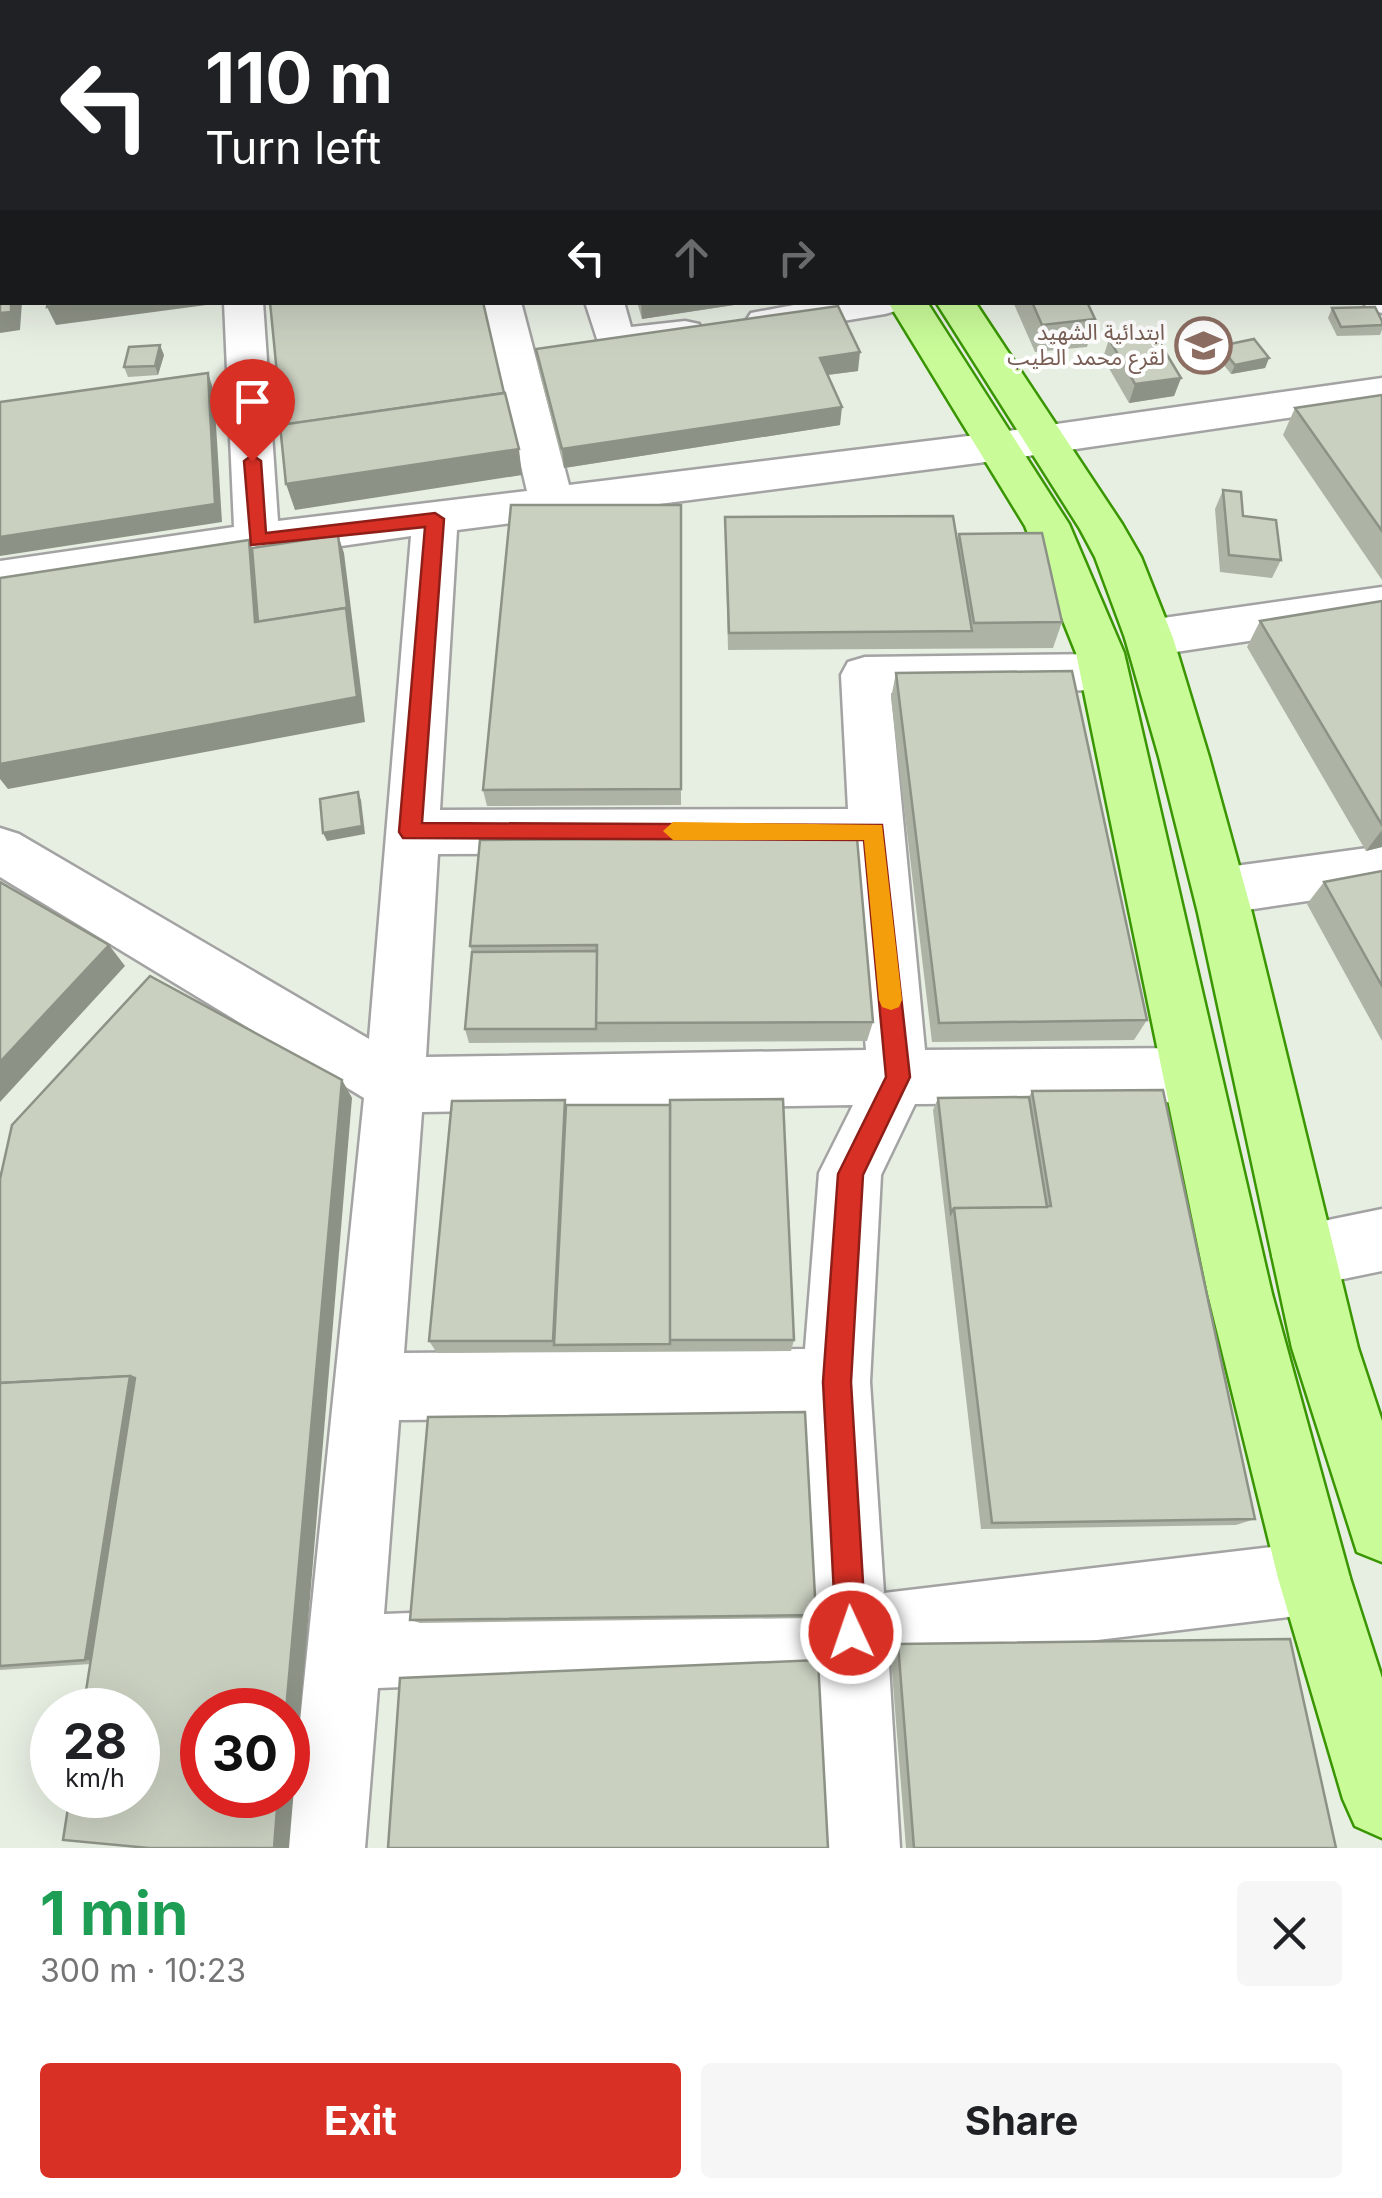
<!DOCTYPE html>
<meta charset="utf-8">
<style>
:root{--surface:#fff;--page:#f6f6f6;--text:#202124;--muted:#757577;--accent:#d93025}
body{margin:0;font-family:Inter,"Noto Sans Arabic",sans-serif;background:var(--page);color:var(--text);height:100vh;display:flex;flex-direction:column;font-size:38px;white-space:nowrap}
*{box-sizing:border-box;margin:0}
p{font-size:32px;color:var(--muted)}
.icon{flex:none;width:55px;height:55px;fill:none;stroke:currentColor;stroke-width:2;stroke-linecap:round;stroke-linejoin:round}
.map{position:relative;height:1848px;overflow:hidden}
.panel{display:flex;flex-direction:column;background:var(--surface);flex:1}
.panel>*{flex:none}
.banner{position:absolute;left:0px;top:0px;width:1382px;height:305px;box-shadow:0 10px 40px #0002;background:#202124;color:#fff;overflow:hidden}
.speed{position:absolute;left:30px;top:1688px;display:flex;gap:20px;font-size:50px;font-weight:700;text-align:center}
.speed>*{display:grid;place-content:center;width:130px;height:130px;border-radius:50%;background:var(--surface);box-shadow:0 10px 40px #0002;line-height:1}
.speed small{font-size:25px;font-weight:400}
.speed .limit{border:15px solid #d22;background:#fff;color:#111}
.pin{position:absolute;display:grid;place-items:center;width:85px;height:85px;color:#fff;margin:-102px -42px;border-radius:50% 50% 50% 0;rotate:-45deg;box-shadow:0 0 10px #0007}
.pin .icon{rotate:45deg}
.me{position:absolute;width:110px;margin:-55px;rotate:357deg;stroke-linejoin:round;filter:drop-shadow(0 0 8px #0008)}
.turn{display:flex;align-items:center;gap:35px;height:210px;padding:0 40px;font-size:45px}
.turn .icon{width:130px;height:130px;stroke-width:2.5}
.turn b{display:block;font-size:70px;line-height:85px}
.lanes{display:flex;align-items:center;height:95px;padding:0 40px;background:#0003;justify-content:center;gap:50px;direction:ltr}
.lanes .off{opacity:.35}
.round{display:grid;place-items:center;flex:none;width:105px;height:105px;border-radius:10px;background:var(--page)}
.summary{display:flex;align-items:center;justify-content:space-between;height:170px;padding:0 40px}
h1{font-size:60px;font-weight:700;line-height:75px;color:#1e9e55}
.action{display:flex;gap:20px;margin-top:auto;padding:20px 40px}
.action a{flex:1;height:115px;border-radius:10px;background:var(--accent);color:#fff;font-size:40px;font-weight:700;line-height:115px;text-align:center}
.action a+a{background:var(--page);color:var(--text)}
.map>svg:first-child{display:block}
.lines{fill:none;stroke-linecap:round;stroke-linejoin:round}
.minor-casing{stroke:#a3a3a3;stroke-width:5}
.major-casing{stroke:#399500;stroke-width:5}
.minor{fill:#fff;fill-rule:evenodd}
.major{fill:#c9fb99;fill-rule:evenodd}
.wall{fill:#adb3a5}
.shaded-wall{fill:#8d9286}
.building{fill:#c9d0c0;stroke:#8d9286;stroke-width:2.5}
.route{fill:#d93025;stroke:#8d1f18;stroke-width:2.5}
.slow{fill:#f59e0b}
.labels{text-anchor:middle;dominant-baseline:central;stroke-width:8;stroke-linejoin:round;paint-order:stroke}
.far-education-label{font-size:22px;fill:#785e54;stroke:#fff;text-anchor:end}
</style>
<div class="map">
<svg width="1382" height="1848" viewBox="0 0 1382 1848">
<rect width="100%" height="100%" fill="#e7eee2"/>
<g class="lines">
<defs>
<g id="minor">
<path d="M212,0H244V2H213Z"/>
<path d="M967,0H999L1001,2H969Z"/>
<path d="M1273,0H1305L1307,2H1275Z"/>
<rect x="1380" y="27" width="2" height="20"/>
<rect x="1380" y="110" width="2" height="22"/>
<path d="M1380,287L1382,288V313L1368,309L1363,302H1380Z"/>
<path d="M224,302H263L278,521L527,491L482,302H521L569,485L1001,432L1382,378V404L1001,460L457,530L440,810L848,809L841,675L848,662L865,657L1104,654L1121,659L1128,672L1121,685L1104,690L891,693L925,1050L1191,1048L1212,1056L1220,1075L1212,1094L1191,1102L915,1104L881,1175L870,1382L884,1593L1314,1542L1339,1553L1350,1578L1339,1603L1314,1614L889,1665L900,1848H822L815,1671L378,1688L365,1848H287L364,1098L0,877V828L19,834L369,1039L411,536L0,595V561L234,527ZM850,853L866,1050L426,1057L438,854ZM853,1105L819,1173L805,1349L404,1353L422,1112ZM805,1416L812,1598L384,1614L399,1420Z"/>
<path d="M585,302H624L631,327L685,321L699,324L705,333L699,342C670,349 630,358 601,351Z"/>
<path d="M810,302H904L899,310L885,314L765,334L751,331L745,322L751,313Z"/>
<path d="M1382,587V621L1149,656L1132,651L1125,638L1132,625L1149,620Z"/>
<path d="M1382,846V890L1220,914L1201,907L1193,891L1201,875L1220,868Z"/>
<path d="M1382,1209V1271L1304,1287L1282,1278L1272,1256L1282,1234L1304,1225Z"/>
</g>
<g id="major">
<path d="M735,0H767L768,2H737Z"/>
<path d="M888,302H927L1069,524L1124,653L1272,1294L1350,1578L1382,1678V1838L1355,1826L1343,1799L1278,1578L1208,1294L1076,653L1025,526Z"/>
<path d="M936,302H975L1122,524L1141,557L1173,638L1209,757L1252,913L1358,1348L1382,1421V1562L1357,1552L1292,1348L1198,913L1159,757L1125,638L1095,557L1080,529Z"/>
</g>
</defs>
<!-- minor casing -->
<use href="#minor" class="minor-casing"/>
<!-- major casing -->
<use href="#major" class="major-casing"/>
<!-- minor -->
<use href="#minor" class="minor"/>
<!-- major -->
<use href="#major" class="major"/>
</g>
<!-- wall -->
<g class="wall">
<path d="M0,0L2,2V194H0Z"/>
<path d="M992,0H1054L1055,2H993Z"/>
<path d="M1068,0H1119L1118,2H1069Z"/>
<path d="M1135,0H1264L1266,2H1138Z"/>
<path d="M1332,0H1382V7L1380,10V2H1332Z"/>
<path d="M1380,200H1382V272L1380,270Z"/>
<path d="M637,302H734V305L642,319Z"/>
<path d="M1013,302H1087L1095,319L1087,347L1035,352Z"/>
<path d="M1332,308L1382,321V330L1380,335L1337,336L1328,318Z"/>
<path d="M1109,339L1181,378L1174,396L1129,403L1103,358Z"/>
<path d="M1220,346L1269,358L1265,368L1231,374L1216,355Z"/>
<path d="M536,349L858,371L828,375L840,425L564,468L538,367Z"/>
<path d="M164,355L158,375L128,377L124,367Z"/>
<path d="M1382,395V580L1283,435L1295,408Z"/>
<path d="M1223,490L1281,560L1272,578L1220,572L1215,509Z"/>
<path d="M681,505V805L487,806L483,790Z"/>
<path d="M725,517L957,543L959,534L1062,622L1053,648L728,650Z"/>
<path d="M1382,601V847L1366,851L1247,647L1260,621Z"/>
<path d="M896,673L1147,1020L1134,1040L932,1042L891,698Z"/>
<path d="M480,840L873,1022L867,1041L469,1043L465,1029L472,952L470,946Z"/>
<path d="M1382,871V1041L1307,904L1324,882Z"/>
<path d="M342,1080L352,1098L90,1664L0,1670V1179Z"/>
<path d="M1032,1091L1255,1519L1236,1525L981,1529L933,1110L938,1098L1029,1097Z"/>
<path d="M565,1100L566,1105L794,1340L791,1351L437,1353L429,1341Z"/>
<path d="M816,1615L811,1618L420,1623L410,1620Z"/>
<path d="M898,1644L1336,1848H906L890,1646Z"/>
</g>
<!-- shaded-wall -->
<g class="shaded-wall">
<path d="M465,0H484V2H440Z"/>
<rect x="945" y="0" width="23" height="2"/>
<path d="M1371,0H1382L1380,10V2H1361Z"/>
<path d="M0,67H2V86L0,87Z"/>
<path d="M11,302H22L20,330L0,333V313Z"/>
<path d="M79,302H214V304L56,325L47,307Z"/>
<path d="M641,302H734V305L642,319Z"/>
<path d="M160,345L164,355L158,375L155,366Z"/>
<path d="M860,352L858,371L818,376L820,358Z"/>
<path d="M1269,358L1265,368L1231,374L1235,365Z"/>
<path d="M208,373L214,392L222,522L0,556V537Z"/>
<path d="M1181,378L1174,396L1129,403L1135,384Z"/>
<path d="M842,407L840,425L564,468L562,449Z"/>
<path d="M519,449L522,475L295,510L286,484Z"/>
<path d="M338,535L344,553L365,722L8,789L0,779V764L249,540L259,566Z"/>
<path d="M358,792L361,800L365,834L327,841L323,833Z"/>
<path d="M1382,830V847L1366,851Z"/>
<path d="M109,945L125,966L0,1102V1062Z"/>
<path d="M342,1080L352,1098L289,1848H274L278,1795H288V1710H286Z"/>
<path d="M130,1376L153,1389L113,1662L85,1660Z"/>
</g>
<!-- building -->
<g class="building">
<path d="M0,0H33V2H2V67H0Z"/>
<rect x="67" y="0" width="125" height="2"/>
<path d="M240,0H465L440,2H241Z"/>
<path d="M517,0H680L681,2H518Z"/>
<path d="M856,0H895L896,2H857Z"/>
<path d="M1012,0H1054L1055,2H1015Z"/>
<path d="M1179,0H1264L1266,2H1155Z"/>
<path d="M1352,0H1371L1361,2H1354Z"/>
<rect x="0" y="84" width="2" height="90"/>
<rect x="1380" y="162" width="2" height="28"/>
<path d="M1380,200H1382V230L1380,227Z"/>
<path d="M0,210H2V302H11V312L0,313Z"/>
<path d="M48,302H79L47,307Z"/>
<path d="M270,302H483L504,393L282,425Z"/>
<path d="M1032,302H1087L1095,319L1042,325Z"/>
<path d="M838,306L860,352L820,358L842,407L562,449L536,349Z"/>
<path d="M1375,307L1382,321V325L1341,327L1332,308Z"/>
<path d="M1154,333L1181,378L1135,384L1109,339Z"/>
<path d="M1254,339L1269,358L1235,365L1220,346Z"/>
<path d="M160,345L155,366L124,367L129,347Z"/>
<path d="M208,373L215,504L0,537V402Z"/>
<path d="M505,393L519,449L286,484L280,425Z"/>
<path d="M1382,395V531L1295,408Z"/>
<path d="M1223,490L1241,492L1243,516L1276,520L1281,560L1229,555Z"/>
<path d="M511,505H681V789L483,790Z"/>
<path d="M953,516L972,631L729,633L725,517Z"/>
<path d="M1042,533L1062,622L974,623L959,534Z"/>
<path d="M338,535L348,615L346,608L258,622L252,548Z"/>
<path d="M249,540L255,622L346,608L357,697L0,764V578Z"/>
<path d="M1382,601V825L1260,621Z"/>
<path d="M1072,671L1147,1020L939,1023L896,673Z"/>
<path d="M358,792L362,826L323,833L320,799Z"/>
<path d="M857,838L873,1022L595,1023L597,945L470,946L480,840Z"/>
<path d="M1382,871V986L1324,882Z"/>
<path d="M0,882L109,945L0,1062Z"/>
<path d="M597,951L596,1029H465L472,952Z"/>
<path d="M150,976L342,1080L286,1710H202V1795H278L274,1848H149L63,1840L70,1795H138V1710H83L135,1378L130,1376L0,1383V1179L12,1125Z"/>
<path d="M1163,1090L1255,1519L992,1523L954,1208L1051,1206L1032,1091Z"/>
<path d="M1029,1097L1047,1207L954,1208L951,1213L938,1098Z"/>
<path d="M783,1099L794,1340H669L670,1100Z"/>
<path d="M565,1100L553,1341H429L452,1101Z"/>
<path d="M566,1105H670V1344L554,1345Z"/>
<path d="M130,1376L85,1660L0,1666V1383Z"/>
<path d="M805,1412L816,1615L410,1620L428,1417Z"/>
<path d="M1290,1639L1336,1848H914L898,1644Z"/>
<path d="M818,1660L828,1848H388L400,1678Z"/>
</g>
<!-- route -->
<path class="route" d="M252,455L261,461L266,533L435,513L444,519L422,823L882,825L910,1077L863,1175L851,1382L866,1633L862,1644L851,1648L840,1644L836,1633L823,1382L838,1174L886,1077L864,840L403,838L399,832L425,527L251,545L244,461Z"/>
<!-- slow -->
<path class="slow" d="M673,822L882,825L902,1000L899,1007L891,1010L882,1007L879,1000L864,840H673L663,831Z"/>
<!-- icons -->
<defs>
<symbol id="school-ring" viewBox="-11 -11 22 22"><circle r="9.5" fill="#fff" stroke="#8d6e63" stroke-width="1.5"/><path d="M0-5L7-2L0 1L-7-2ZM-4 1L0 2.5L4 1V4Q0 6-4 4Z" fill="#8d6e63"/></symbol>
</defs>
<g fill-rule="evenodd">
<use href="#school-ring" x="1172" y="314" width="63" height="63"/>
</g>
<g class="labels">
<!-- far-education labels -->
<g class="far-education-label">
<text x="1165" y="332">ابتدائية الشهيد<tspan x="1165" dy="25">لقرع محمد الطيب</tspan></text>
</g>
</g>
</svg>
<div class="speed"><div>28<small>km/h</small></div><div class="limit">30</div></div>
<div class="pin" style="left:252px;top:461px;background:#d93025"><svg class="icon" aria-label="arrive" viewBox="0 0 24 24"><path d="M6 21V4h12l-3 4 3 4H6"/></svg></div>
<svg class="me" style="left:851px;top:1633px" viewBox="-20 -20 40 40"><circle r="17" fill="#d93025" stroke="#fff" stroke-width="3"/><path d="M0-11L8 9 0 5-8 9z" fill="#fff"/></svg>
<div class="banner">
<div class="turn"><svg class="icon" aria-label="left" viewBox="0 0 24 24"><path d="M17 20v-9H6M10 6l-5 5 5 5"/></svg><div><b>110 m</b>Turn left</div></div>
<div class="lanes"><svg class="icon" aria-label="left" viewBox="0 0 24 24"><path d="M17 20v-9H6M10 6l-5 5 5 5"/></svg><svg class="icon off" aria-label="ahead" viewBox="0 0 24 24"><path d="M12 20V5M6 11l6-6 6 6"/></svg><svg class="icon off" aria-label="right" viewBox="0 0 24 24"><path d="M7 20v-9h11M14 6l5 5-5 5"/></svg></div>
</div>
</div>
<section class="panel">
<div class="summary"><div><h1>1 min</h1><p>300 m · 10:23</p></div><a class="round"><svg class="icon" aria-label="close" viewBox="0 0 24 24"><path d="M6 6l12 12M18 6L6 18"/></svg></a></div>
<div class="action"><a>Exit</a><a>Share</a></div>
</section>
